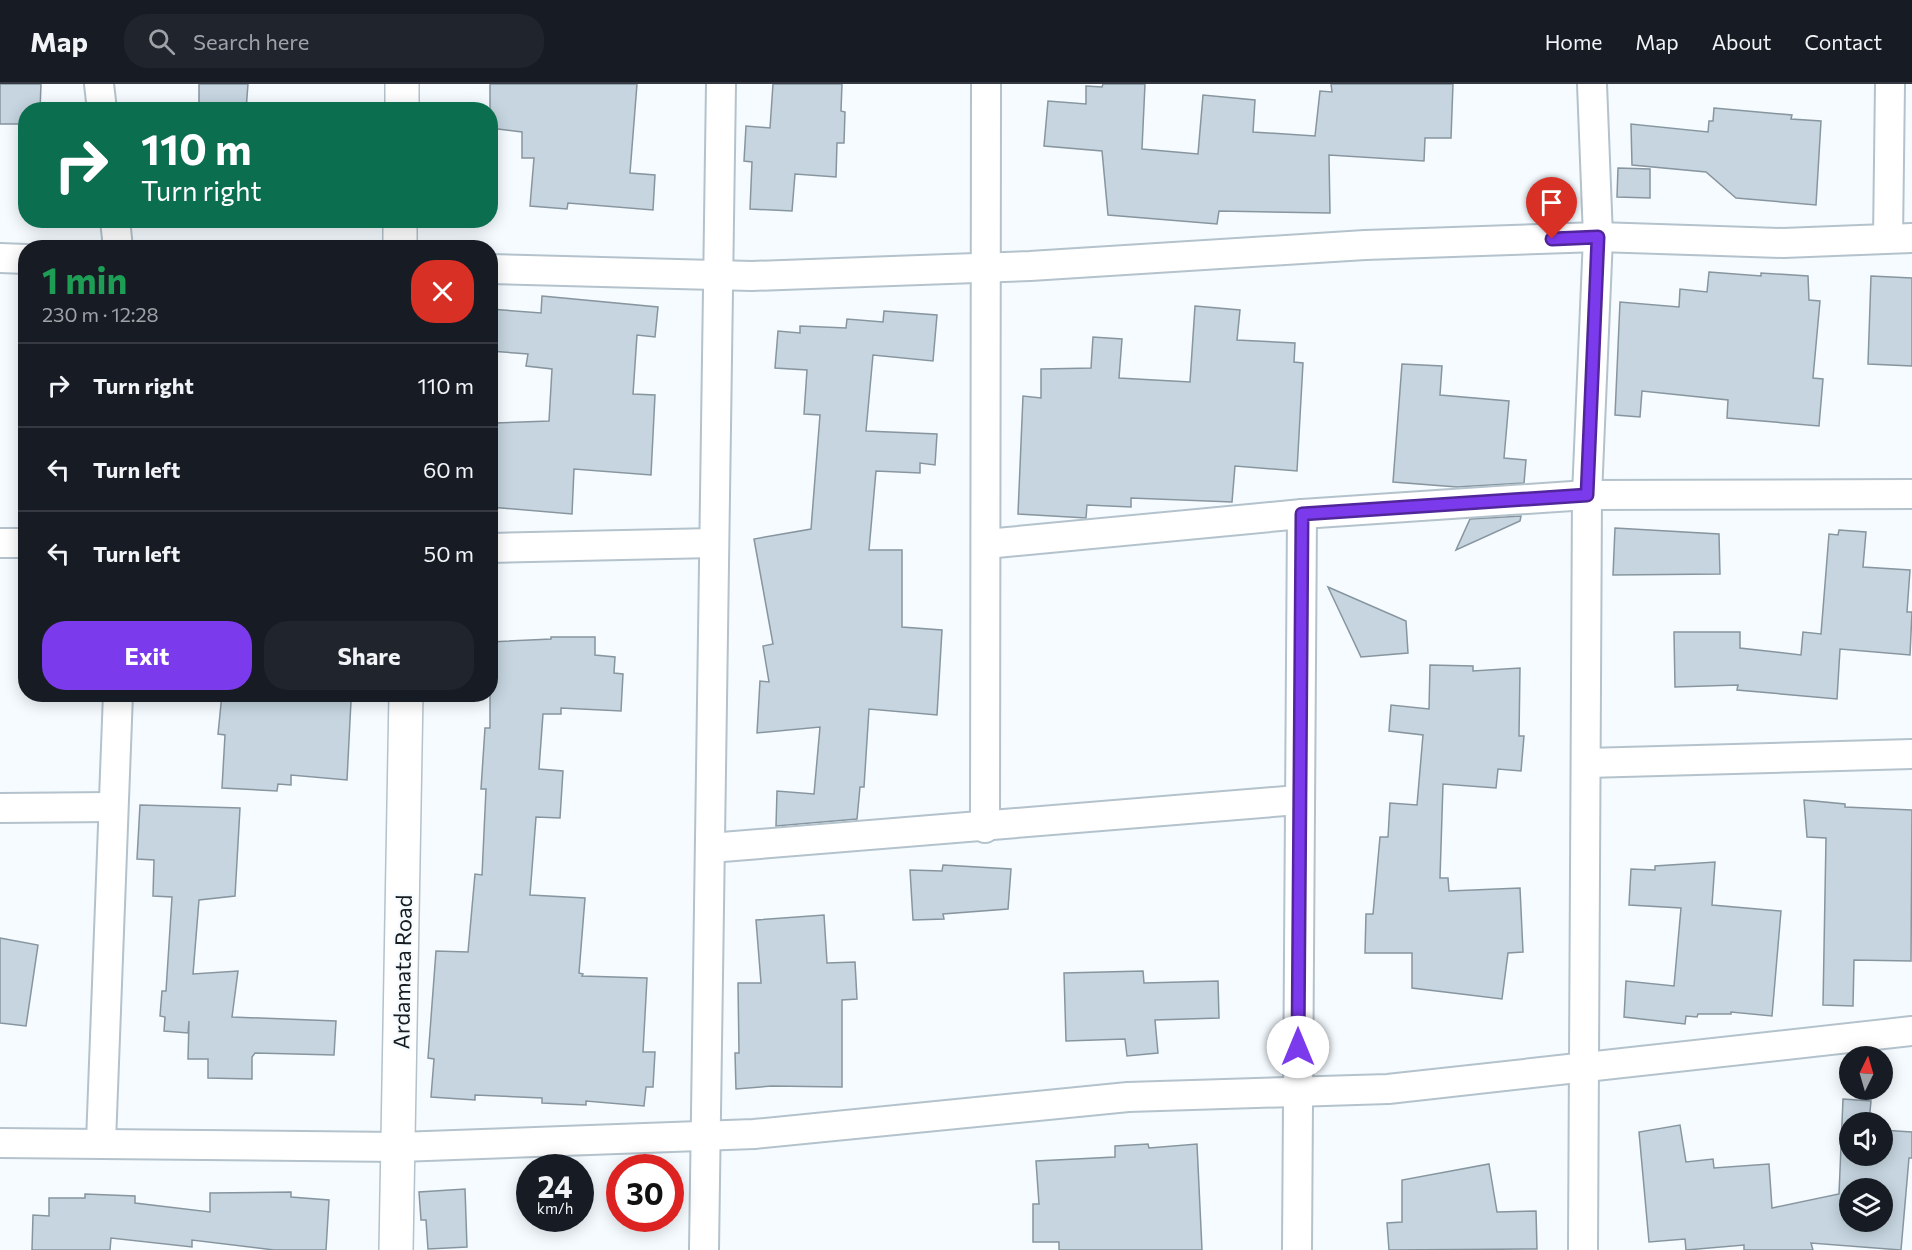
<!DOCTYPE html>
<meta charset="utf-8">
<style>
:root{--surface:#171b24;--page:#20242c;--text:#f1f3f6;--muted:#9ea1a6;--line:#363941;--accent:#7c3aed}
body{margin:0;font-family:Commissioner,sans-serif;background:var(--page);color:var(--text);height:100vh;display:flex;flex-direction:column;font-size:22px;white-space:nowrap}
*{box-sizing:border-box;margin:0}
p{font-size:20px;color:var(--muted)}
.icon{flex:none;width:33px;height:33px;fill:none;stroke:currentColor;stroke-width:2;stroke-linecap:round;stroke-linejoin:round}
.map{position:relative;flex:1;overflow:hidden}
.details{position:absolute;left:18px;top:156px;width:480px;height:462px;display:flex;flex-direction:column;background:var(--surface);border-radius:24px;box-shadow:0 3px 15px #0003}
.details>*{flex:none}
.guide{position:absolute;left:18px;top:18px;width:480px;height:126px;border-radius:24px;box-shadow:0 3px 15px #0003;background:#0b6e4f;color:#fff;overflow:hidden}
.needle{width:39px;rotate:5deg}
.fabs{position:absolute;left:1839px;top:962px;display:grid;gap:12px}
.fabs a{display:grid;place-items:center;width:54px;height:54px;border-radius:50%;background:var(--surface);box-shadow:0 3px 15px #0003;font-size:30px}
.speed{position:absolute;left:516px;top:1070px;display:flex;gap:12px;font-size:30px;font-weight:700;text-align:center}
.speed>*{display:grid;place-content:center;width:78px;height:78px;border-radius:50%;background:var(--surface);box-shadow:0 3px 15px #0003;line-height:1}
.speed small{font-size:15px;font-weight:400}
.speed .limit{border:9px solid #d22;background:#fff;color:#111}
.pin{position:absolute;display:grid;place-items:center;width:51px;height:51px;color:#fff;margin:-62px -26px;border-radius:50% 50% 50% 0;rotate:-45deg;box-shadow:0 0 6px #0007}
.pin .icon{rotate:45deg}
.me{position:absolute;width:66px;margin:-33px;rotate:0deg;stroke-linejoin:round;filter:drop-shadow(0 0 4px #0008)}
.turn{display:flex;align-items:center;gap:21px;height:126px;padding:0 24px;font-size:27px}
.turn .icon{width:78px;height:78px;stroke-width:2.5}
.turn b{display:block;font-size:42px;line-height:51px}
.round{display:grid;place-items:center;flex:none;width:63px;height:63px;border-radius:24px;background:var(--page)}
.head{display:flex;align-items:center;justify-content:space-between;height:102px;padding:0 24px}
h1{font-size:36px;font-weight:700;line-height:45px;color:#1e9e55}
.button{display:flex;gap:12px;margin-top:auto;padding:12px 24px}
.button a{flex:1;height:69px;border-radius:24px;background:var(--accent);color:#fff;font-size:24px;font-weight:700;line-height:69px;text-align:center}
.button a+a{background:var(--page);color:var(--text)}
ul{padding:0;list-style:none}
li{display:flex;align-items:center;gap:18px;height:84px;padding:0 24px;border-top:2px solid var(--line)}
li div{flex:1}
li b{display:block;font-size:22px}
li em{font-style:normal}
header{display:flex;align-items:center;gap:36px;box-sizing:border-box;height:84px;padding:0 30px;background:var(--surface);border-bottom:2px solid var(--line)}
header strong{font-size:28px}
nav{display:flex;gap:33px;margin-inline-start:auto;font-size:21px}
.search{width:420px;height:54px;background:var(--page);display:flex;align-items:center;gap:15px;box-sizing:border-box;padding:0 21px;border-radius:24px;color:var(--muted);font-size:22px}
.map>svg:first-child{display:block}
.building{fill:#c6d5e0;stroke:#87959f;stroke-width:1.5;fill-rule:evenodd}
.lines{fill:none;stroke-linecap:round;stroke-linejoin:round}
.street-casing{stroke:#b4c2cc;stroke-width:32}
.secondary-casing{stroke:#b4c2cc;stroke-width:36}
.street{stroke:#fff;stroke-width:28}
.secondary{stroke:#fff;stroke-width:33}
.route-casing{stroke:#51269a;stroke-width:15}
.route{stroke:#7c3aed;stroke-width:10}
.labels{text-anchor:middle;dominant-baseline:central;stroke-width:4.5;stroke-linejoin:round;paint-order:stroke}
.street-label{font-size:22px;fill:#171c20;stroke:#f5fbff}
</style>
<header>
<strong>Map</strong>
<div class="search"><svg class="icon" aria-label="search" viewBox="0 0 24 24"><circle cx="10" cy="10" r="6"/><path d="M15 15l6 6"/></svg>Search here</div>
<nav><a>Home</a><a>Map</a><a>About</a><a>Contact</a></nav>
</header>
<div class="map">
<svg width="1912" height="1166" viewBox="0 0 1912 1166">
<rect width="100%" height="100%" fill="#f5fbff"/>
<!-- building -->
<g class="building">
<path d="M0,0H41L40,26H26V40H0Z"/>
<path d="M199,0H248L246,26H199Z"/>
<path d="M490,0H637L630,89L655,91L653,126L568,119L567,125L530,122L534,74H522V48L490,44Z"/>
<path d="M773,0H842L841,27L845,28L844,59H837L836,93L795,90L792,127L750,125L752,78L744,77L746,42L770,44Z"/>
<path d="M1103,0H1145L1142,65L1198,70L1203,11L1255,16L1253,48L1315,52L1320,7L1332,8L1331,0H1453L1451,54H1425L1424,77L1329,71L1330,129L1219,127L1217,140L1108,131L1102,67L1044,62L1048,17L1086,20V2L1102,3Z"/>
<path d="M1714,24L1792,31L1791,35L1821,37L1816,121L1736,114L1706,88L1632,81L1631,40L1708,48L1709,37H1713Z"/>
<path d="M1618,84L1650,85V114L1617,113Z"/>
<path d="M1709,188L1761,192V189L1808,192L1809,216L1820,217L1813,294L1823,295L1819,342L1727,334L1728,316L1642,307L1640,333L1615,331L1620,218L1679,223L1680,205L1707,208Z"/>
<path d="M1871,192L1912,194V282L1868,280Z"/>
<path d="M542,212L658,223L655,253L637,251L633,310L655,311L651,391L574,385L572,430L490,423L492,374H496L495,339L549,337L552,285L526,282L528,270L490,267V225L541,229Z"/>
<path d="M1195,222L1240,226L1237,256L1295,259L1294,278L1303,279L1297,387L1235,382L1232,418L1131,414V423L1087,421L1086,434L1018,430L1023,312L1041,314V285L1091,284L1093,253L1122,255L1119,294L1190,298Z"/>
<path d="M884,227L937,231L933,277L873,271L866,347L937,350L935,381L920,379V389L876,387L869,466H902V543L942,546L937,631L869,625L864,703H860L857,735L776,742L777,707L814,710L820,643L757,649L760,597L769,598L763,562L773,560L754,455L811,445L820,331L804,330L807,286L775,284L778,247L800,249V242L846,244L847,235L883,238Z"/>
<path d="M1402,280L1442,282L1440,311L1509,317L1504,374L1526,376L1524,399L1457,403L1393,398Z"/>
<path d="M1521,432L1520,437L1456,466L1470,435Z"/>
<path d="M1615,444L1719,450L1720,490L1613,491Z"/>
<path d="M1839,446L1866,448L1863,483L1910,486L1907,528H1912L1910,571L1840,565L1837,615L1737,606L1738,601L1675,603L1674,548H1740V564L1801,571L1803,548L1821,550L1829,450L1838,451Z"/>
<path d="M1328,503L1406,537L1408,569L1361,573Z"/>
<path d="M551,553H595V571L615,573L614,589L623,590L621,627L561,624V630H543L539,685L563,687L560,734L536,733L530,811L585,814L579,889L583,890L582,892L647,894L643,968H655L653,1003H646L644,1022L586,1017V1021L542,1019V1014L475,1011V1016L431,1013L434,975L428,974L436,867L468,868L475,790L482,791L486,705H481L485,644H490V558L551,555Z"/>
<path d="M1430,581L1473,582V587L1520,584L1519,652H1524L1521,687L1498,685L1496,704L1443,700L1440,794H1448L1449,807L1520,804L1523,868L1508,869L1502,915L1412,904V869H1365L1366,830H1373L1380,753H1388L1390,719L1417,721L1423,651L1389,647L1391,621L1429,625Z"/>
<path d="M222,610H269L351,617L347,696L291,691V701L278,700L277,707L222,704L225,651L218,650Z"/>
<path d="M1804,716L1845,720V723L1912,726L1911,877L1854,876L1853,922L1823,921L1826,754L1807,753Z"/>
<path d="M140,721L240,724L235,812L199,816L193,890L238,887L232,933L336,937L334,971L255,969L252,973V995L208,994V975H188L189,937L188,949L164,947L165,933L160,932L162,907H166L172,813L153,812L154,776L137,775Z"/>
<path d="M1715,778L1712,821L1781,827L1772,932L1731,928V930H1698L1697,933L1686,932L1685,940L1624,933L1626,897L1674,902L1681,824L1629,821L1631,785L1655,786V782Z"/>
<path d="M943,781L1011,785L1008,825L943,830L944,835L913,836L910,786L942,787Z"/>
<path d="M824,831L827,879L855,878L857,915L842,916V1003L772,1002L736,1005L735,969H739L738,899H761L756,836Z"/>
<path d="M0,854L38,861L26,942L0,939Z"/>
<path d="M1143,887L1144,899L1218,897L1219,934L1155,936L1158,969L1127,972L1125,955L1066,957L1064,889Z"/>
<path d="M1843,1015L1871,1017L1869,1038H1850V1071H1882V1046L1912,1048V1074H1909L1901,1166L1811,1159L1813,1166H1744V1161L1686,1166L1685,1155L1649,1158L1639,1048L1680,1041L1686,1078L1713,1075L1714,1084L1769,1080L1772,1124L1839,1110ZM1850,1104H1882V1137H1850Z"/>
<path d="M1148,1060L1149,1064L1197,1060L1202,1166H1059V1158H1033V1120H1039L1036,1077L1115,1073V1062Z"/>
<path d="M1489,1080L1497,1128L1536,1127L1537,1165L1389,1166L1387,1139L1402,1138V1096Z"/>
<path d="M465,1105L467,1163L428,1165L426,1136H421L419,1108Z"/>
<path d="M291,1108V1113L329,1116L326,1166H274L192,1156V1163L111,1154L110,1166H32L33,1131L49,1132V1114H85V1110L135,1112V1119L210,1128V1109Z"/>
</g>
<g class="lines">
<defs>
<g id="street">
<path d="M99,0L102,26"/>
<path d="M115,136L118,164"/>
<path d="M1888,154L1890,0"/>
<path d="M0,174L26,175"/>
<path d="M490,185L752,192L1030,182L1365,161L1598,153L1783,159L1912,154"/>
<path d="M0,459H26"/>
<path d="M986,460L1302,430L1587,411L1912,410"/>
<path d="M490,464L714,459"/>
<path d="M1586,679L1912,670"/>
<path d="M0,724L112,723"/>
<path d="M985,744L986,0"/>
<path d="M710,764L1298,716"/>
<path d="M101,1058L118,610"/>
<path d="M0,1059L399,1063L754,1050L1128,1013L1388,1005L1912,947"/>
<path d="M704,1166L721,0"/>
<path d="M1297,1166L1302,430"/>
<path d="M1583,1166L1587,411L1598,153L1592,0"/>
</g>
<g id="secondary">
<path d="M402,26V0"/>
<path d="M400,164V136"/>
<path d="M396,1166L406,610"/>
</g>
</defs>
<!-- street casing -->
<use href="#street" class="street-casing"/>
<!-- secondary casing -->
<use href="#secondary" class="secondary-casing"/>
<!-- street -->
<use href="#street" class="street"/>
<!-- secondary -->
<use href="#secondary" class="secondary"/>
</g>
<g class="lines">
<defs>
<path id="route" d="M1298,963L1302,430L1587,411L1598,153L1552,155"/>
</defs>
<!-- route casing -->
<use href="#route" class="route-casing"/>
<!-- route -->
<use href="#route" class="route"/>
</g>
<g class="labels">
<!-- street labels -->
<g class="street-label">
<text transform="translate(402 888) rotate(-89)">Ardamata Road</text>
</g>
</g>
</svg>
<div class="fabs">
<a><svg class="needle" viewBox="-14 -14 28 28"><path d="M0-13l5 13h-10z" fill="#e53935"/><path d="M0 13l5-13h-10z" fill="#9ea1a6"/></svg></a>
<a><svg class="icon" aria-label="sound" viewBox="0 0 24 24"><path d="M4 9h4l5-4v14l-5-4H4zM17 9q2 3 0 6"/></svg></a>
<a><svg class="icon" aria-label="layers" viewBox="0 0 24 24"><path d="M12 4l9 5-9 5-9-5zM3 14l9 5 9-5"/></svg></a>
</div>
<div class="speed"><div>24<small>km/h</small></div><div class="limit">30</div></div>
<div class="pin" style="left:1552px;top:155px;background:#d93025"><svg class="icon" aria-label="arrive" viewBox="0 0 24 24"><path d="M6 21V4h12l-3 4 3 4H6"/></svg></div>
<svg class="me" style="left:1298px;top:963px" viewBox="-20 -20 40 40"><circle r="19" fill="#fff"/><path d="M0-13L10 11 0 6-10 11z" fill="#7c3aed"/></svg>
<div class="guide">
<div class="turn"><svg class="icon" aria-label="right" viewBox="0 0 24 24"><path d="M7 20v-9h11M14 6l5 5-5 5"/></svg><div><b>110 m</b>Turn right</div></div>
</div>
<section class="details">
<div class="head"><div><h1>1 min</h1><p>230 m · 12:28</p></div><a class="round" style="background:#d93025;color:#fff"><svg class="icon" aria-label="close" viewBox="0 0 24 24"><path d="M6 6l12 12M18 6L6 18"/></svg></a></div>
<ul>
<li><svg class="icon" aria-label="right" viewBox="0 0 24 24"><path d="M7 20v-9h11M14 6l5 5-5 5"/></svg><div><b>Turn right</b></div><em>110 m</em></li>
<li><svg class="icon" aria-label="left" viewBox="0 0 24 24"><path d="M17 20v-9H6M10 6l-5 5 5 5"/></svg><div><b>Turn left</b></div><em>60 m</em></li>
<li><svg class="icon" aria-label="left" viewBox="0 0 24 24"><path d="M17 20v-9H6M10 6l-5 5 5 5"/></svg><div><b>Turn left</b></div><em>50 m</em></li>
</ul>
<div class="button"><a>Exit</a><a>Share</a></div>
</section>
</div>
